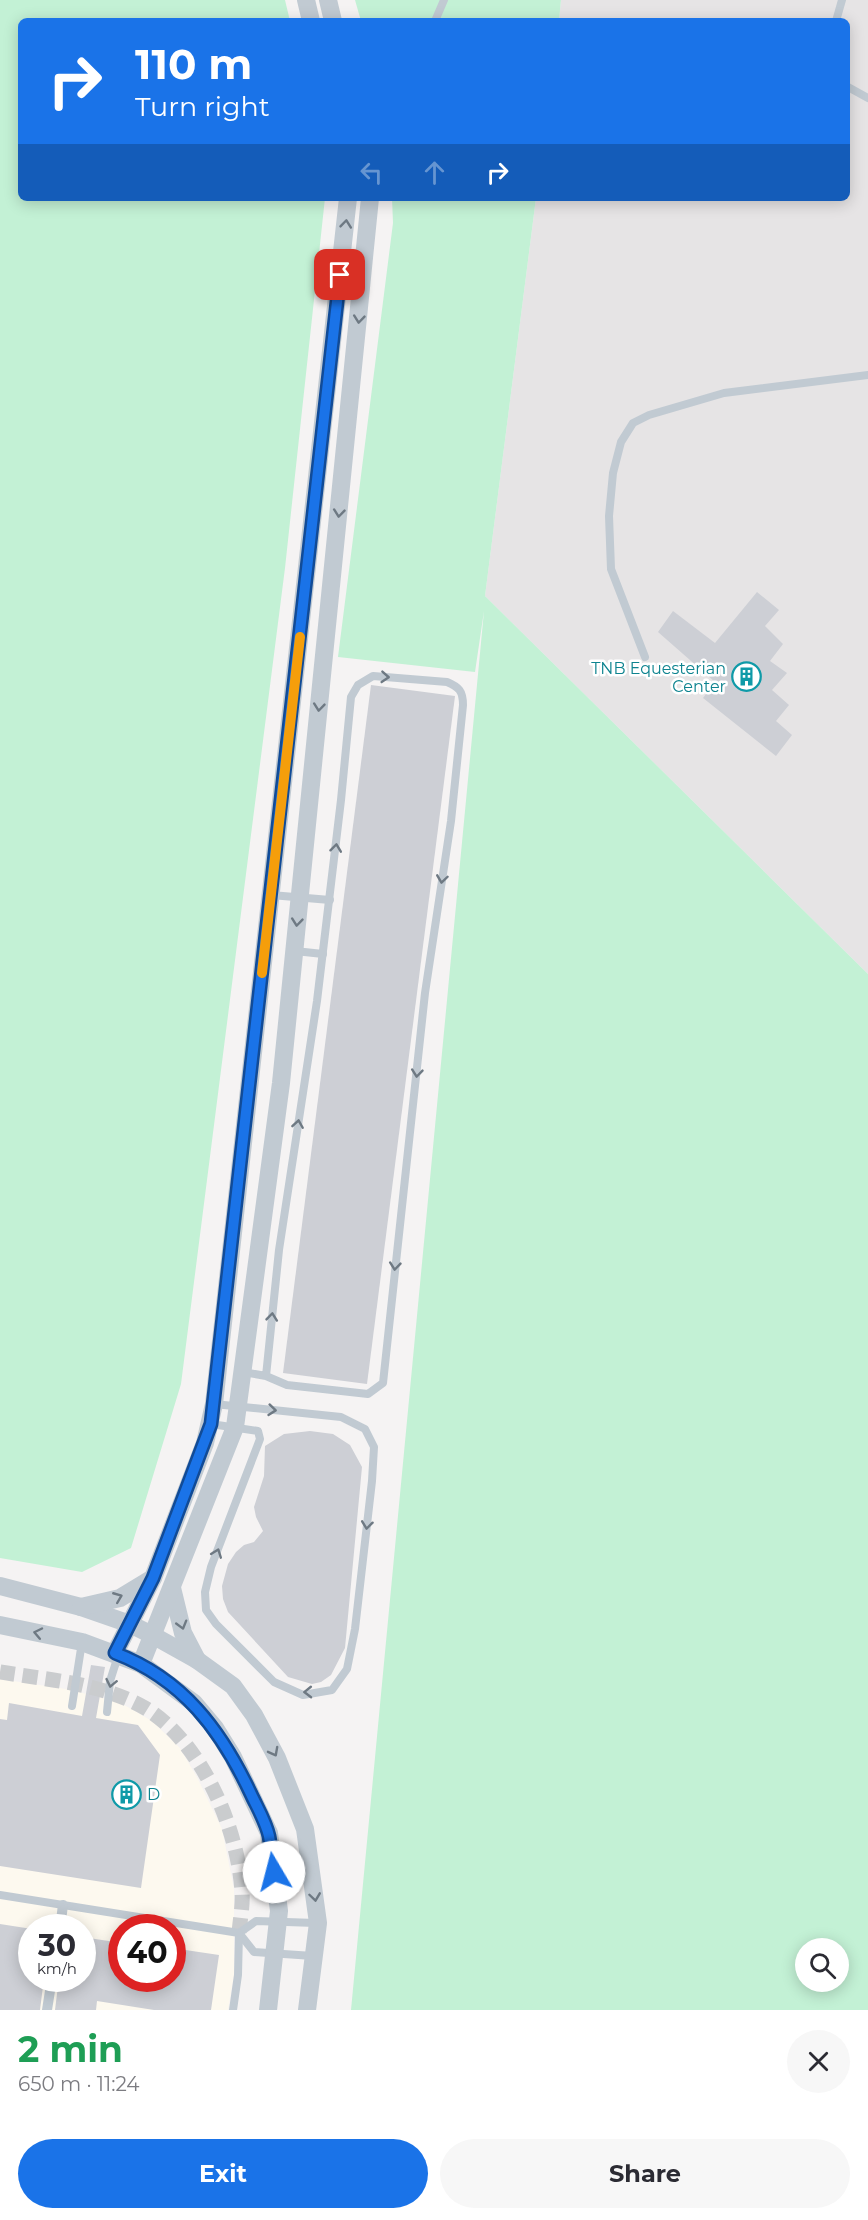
<!DOCTYPE html>
<meta charset="utf-8">
<style>
:root{--surface:#fff;--page:#f7f7f7;--text:#2b2b33;--muted:#7c7c81;--accent:#1a73e8}
body{margin:0;font-family:Montserrat,sans-serif;background:var(--page);color:var(--text);height:100vh;display:flex;flex-direction:column;font-size:22px;white-space:nowrap}
*{box-sizing:border-box;margin:0}
p{font-size:20px;color:var(--muted)}
.icon{flex:none;width:33px;height:33px;fill:none;stroke:currentColor;stroke-width:2;stroke-linecap:round;stroke-linejoin:round}
.map{position:relative;height:2010px;overflow:hidden}
.panel{display:flex;flex-direction:column;background:var(--surface);flex:1}
.panel>*{flex:none}
.top-card{position:absolute;left:18px;top:18px;width:832px;height:183px;border-radius:9px;box-shadow:0 3px 15px #0003;background:#1a73e8;color:#fff;overflow:hidden}
.controls{position:absolute;left:795px;top:1938px;display:grid;gap:12px}
.controls a{display:grid;place-items:center;width:54px;height:54px;border-radius:50%;background:var(--surface);box-shadow:0 3px 15px #0003;font-size:30px}
.speed{position:absolute;left:18px;top:1914px;display:flex;gap:12px;font-size:30px;font-weight:700;text-align:center}
.speed>*{display:grid;place-content:center;width:78px;height:78px;border-radius:50%;background:var(--surface);box-shadow:0 3px 15px #0003;line-height:1}
.speed small{font-size:15px;font-weight:400}
.speed .limit{border:9px solid #d22;background:#fff;color:#111}
.pin{position:absolute;display:grid;place-items:center;width:51px;height:51px;color:#fff;margin:-26px;border-radius:12px;box-shadow:0 3px 9px #0006}
.me{position:absolute;width:66px;margin:-33px;rotate:352deg;stroke-linejoin:round;filter:drop-shadow(0 0 4px #0008)}
.turn{display:flex;align-items:center;gap:21px;height:126px;padding:0 18px;font-size:27px}
.turn .icon{width:78px;height:78px;stroke-width:2.5}
.turn b{display:block;font-size:42px;line-height:51px}
.lanes{display:flex;align-items:center;height:57px;padding:0 18px;background:#0003;justify-content:center;gap:30px;direction:ltr}
.lanes .off{opacity:.35}
.round{display:grid;place-items:center;flex:none;width:63px;height:63px;border-radius:32px;background:var(--page)}
.headline{display:flex;align-items:center;justify-content:space-between;height:102px;padding:0 18px}
h1{font-size:36px;font-weight:700;line-height:45px;color:#1e9e55}
.action{display:flex;gap:12px;margin-top:auto;padding:12px 18px}
.action a{flex:1;height:69px;border-radius:36px;background:var(--accent);color:#fff;font-size:24px;font-weight:700;line-height:69px;text-align:center}
.action a+a{background:var(--page);color:var(--text)}
.map>svg:first-child{display:block}
.commercial{fill:#fdf9ef;fill-rule:evenodd}
.education{fill:#e6e4e5}
.green{fill:#c3f1d5;fill-rule:evenodd}
.building{fill:#cdcfd5}
.lines{fill:none;stroke-linecap:round;stroke-linejoin:round}
.minor-tunnel{stroke:#caccce;stroke-width:15;stroke-dasharray:15 8;stroke-linecap:butt}
.service{stroke:#c1cad2;stroke-width:8}
.pedestrian{stroke:#c1cad2;stroke-width:10}
.tertiary{stroke:#c1cad2;stroke-width:18}
.oneway{stroke:#6e7983}
.route-casing{stroke:#114b97;stroke-width:15}
.route{stroke:#1a73e8;stroke-width:10}
.slow{stroke:#f59e0b;stroke-width:10}
.labels{text-anchor:middle;dominant-baseline:central;stroke-width:5;stroke-linejoin:round;paint-order:stroke}
.culture-label{font-size:16px;fill:#0d838f;stroke:#fff;text-anchor:end}
</style>
<div class="map">
<svg width="868" height="2010" viewBox="0 0 868 2010">
<rect width="100%" height="100%" fill="#f5f3f3"/>
<!-- commercial -->
<path class="commercial" d="M0,1679L66,1689L119,1702L152,1721L180,1748L198,1779L222,1829L234,1889V1975L228,2010H0ZM32,1928H82V1978H32ZM122,1928H172V1978H122Z"/>
<!-- education -->
<path class="education" d="M561,0H868V974L485,596L536,198H848V21H559Z"/>
<!-- green -->
<g class="green">
<path d="M0,0H285L290,21H21V198H325L285,568L181,1384L131,1548L82,1572L0,1558Z"/>
<path d="M355,0H561L559,21H361Z"/>
<path d="M392,198H536L485,596L868,974V2010H351L484,611L475,672L338,657L393,223ZM806,1948H838V1982H806Z"/>
</g>
<!-- building -->
<g class="building">
<path d="M757,592L779,610L765,626L783,644L770,661L787,673L772,690L789,705L776,721L792,735L776,756L703,698L715,682L658,632L673,611L715,643Z"/>
<path d="M371,685L455,696L367,1384L283,1373Z"/>
<path d="M310,1431L333,1434L350,1445L362,1467L345,1648L331,1675L321,1682L312,1684L288,1677L228,1612L223,1599L222,1586L228,1564L236,1552L244,1545L254,1542L263,1531L256,1517L254,1507L264,1476L265,1446L284,1434Z"/>
<path d="M91,1665L105,1667L96,1718L138,1725L160,1755L141,1888L0,1866V1719L7,1720L9,1703L82,1716Z"/>
<path d="M0,1924L32,1929V1978H44L40,2010H0Z"/>
<path d="M82,1937L122,1943V1978H172V1948L219,1955L211,2010H154L97,2001L96,2010H55L59,1978H82Z"/>
</g>
<g class="lines">
<!-- minor-tunnel -->
<path class="minor-tunnel" d="M0,1672C48,1680 102,1683 145,1708C202,1742 238,1829 242,1892C243,1905 240,1920 239,1933"/>
<!-- service -->
<g class="service">
<path d="M435,21L444,0"/>
<path d="M836,21L842,0"/>
<path d="M848,87L868,98"/>
<path d="M645,657L611,569L609,516L613,473L621,442L633,423L649,415L724,393L868,375"/>
<path d="M271,895L330,900"/>
<path d="M295,951L323,954"/>
<path d="M243,1372L266,1376L287,1385L368,1394L383,1383L425,993L451,821L463,705C463,691 459,687 447,682L373,676L358,685L351,697L341,800L317,1001L279,1250L266,1376"/>
<path d="M211,1424L258,1431L260,1439L211,1567L205,1592L206,1610L216,1624L274,1682L303,1695L332,1690L347,1669L355,1629L372,1481L374,1447L365,1429L341,1417L214,1404"/>
<path d="M72,1706L82,1642"/>
<path d="M107,1712L110,1681L118,1656"/>
<path d="M0,1895L239,1933L256,1921L316,1923"/>
<path d="M239,1933L254,1952L313,1956"/>
<path d="M233,2010L238,1975L239,1933"/>
</g>
<!-- pedestrian -->
<g class="pedestrian">
<path d="M60,1928L63,1905"/>
<path d="M47,2010L52,1978"/>
</g>
<!-- tertiary -->
<g class="tertiary">
<path d="M306,0L311,21"/>
<path d="M328,0L333,21"/>
<path d="M0,1586L81,1607L130,1624L154,1636L197,1660L233,1686L254,1715L277,1758L305,1829L318,1923L307,2010"/>
<path d="M172,1588L183,1633L197,1660"/>
<path d="M81,1607L120,1598L153,1578"/>
<path d="M0,1625L82,1642L141,1664L194,1703L215,1728L233,1757L269,1833L279,1911L268,2010"/>
<path d="M115,1653L153,1578L205,1443L214,1404L348,198"/>
<path d="M141,1664L235,1427L281,1083L370,198"/>
</g>
</g>
<!-- one-way arrows -->
<defs><path id="oneway-chevron" d="M-2-3.5L2.5 0L-2 3.5" fill="none" stroke-width="1.6" stroke-linecap="round" stroke-linejoin="round" transform="scale(1.5)"/></defs>
<g class="oneway">
<use href="#oneway-chevron" transform="translate(346 224) rotate(-84)"/>
<use href="#oneway-chevron" transform="translate(359 319) rotate(96)"/>
<use href="#oneway-chevron" transform="translate(339 513) rotate(96)"/>
<use href="#oneway-chevron" transform="translate(385 677) rotate(4)"/>
<use href="#oneway-chevron" transform="translate(319 707) rotate(96)"/>
<use href="#oneway-chevron" transform="translate(336 848) rotate(-83)"/>
<use href="#oneway-chevron" transform="translate(442 879) rotate(98)"/>
<use href="#oneway-chevron" transform="translate(297 922) rotate(96)"/>
<use href="#oneway-chevron" transform="translate(417 1073) rotate(96)"/>
<use href="#oneway-chevron" transform="translate(298 1124) rotate(-81)"/>
<use href="#oneway-chevron" transform="translate(395 1266) rotate(96)"/>
<use href="#oneway-chevron" transform="translate(272 1317) rotate(-84)"/>
<use href="#oneway-chevron" transform="translate(272 1410) rotate(6)"/>
<use href="#oneway-chevron" transform="translate(367 1525) rotate(97)"/>
<use href="#oneway-chevron" transform="translate(217 1553) rotate(-69)"/>
<use href="#oneway-chevron" transform="translate(118 1597) rotate(-22)"/>
<use href="#oneway-chevron" transform="translate(182 1625) rotate(74)"/>
<use href="#oneway-chevron" transform="translate(38 1633) rotate(-168)"/>
<use href="#oneway-chevron" transform="translate(111 1683) rotate(102)"/>
<use href="#oneway-chevron" transform="translate(308 1692) rotate(179)"/>
<use href="#oneway-chevron" transform="translate(274 1752) rotate(62)"/>
<use href="#oneway-chevron" transform="translate(315 1897) rotate(82)"/>
</g>
<g class="lines">
<defs>
<path id="route" d="M274,1872C272,1860 271,1847 269,1836C266,1822 257,1807 251,1794C221,1730 183,1679 115,1653L153,1578L211,1424L340,275"/>
</defs>
<!-- route casing -->
<use href="#route" class="route-casing"/>
<!-- route -->
<use href="#route" class="route"/>
<!-- slow -->
<path class="slow" d="M262,973L300,637"/>
</g>
<!-- icons -->
<defs>
<symbol id="building-ring" viewBox="-11 -11 22 22"><circle r="9.5" fill="#fff" stroke="#0f9aa8" stroke-width="1.5"/><path d="M-4-6H4V6H1V3H-1V6H-4ZM-2.5-4.3h1.7v1.8h-1.7ZM.8-4.3h1.7v1.8H.8ZM-2.5-1h1.7V.8h-1.7ZM.8-1h1.7V.8H.8Z" fill="#0f9aa8"/></symbol>
</defs>
<g fill-rule="evenodd">
<use href="#building-ring" x="730" y="660" width="33" height="33"/>
<use href="#building-ring" x="110" y="1778" width="33" height="33"/>
</g>
<g class="labels">
<!-- culture labels -->
<g class="culture-label">
<text x="726" y="668">TNB Equesterian<tspan x="726" dy="18">Center</tspan></text>
<text x="147" y="1794" text-anchor="start">D</text>
</g>
</g>
</svg>
<div class="controls">
<a><svg class="icon" aria-label="search" viewBox="0 0 24 24"><circle cx="10" cy="10" r="6"/><path d="M15 15l6 6"/></svg></a>
</div>
<div class="speed"><div>30<small>km/h</small></div><div class="limit">40</div></div>
<div class="pin" style="left:340px;top:275px;background:#d93025"><svg class="icon" aria-label="arrive" viewBox="0 0 24 24"><path d="M6 21V4h12l-3 4 3 4H6"/></svg></div>
<svg class="me" style="left:274px;top:1872px" viewBox="-20 -20 40 40"><circle r="19" fill="#fff"/><path d="M0-13L10 11 0 6-10 11z" fill="#1a73e8"/></svg>
<div class="top-card">
<div class="turn"><svg class="icon" aria-label="right" viewBox="0 0 24 24"><path d="M7 20v-9h11M14 6l5 5-5 5"/></svg><div><b>110 m</b>Turn right</div></div>
<div class="lanes"><svg class="icon off" aria-label="left" viewBox="0 0 24 24"><path d="M17 20v-9H6M10 6l-5 5 5 5"/></svg><svg class="icon off" aria-label="ahead" viewBox="0 0 24 24"><path d="M12 20V5M6 11l6-6 6 6"/></svg><svg class="icon" aria-label="right" viewBox="0 0 24 24"><path d="M7 20v-9h11M14 6l5 5-5 5"/></svg></div>
</div>
</div>
<section class="panel">
<div class="headline"><div><h1>2 min</h1><p>650 m · 11:24</p></div><a class="round"><svg class="icon" aria-label="close" viewBox="0 0 24 24"><path d="M6 6l12 12M18 6L6 18"/></svg></a></div>
<div class="action"><a>Exit</a><a>Share</a></div>
</section>
